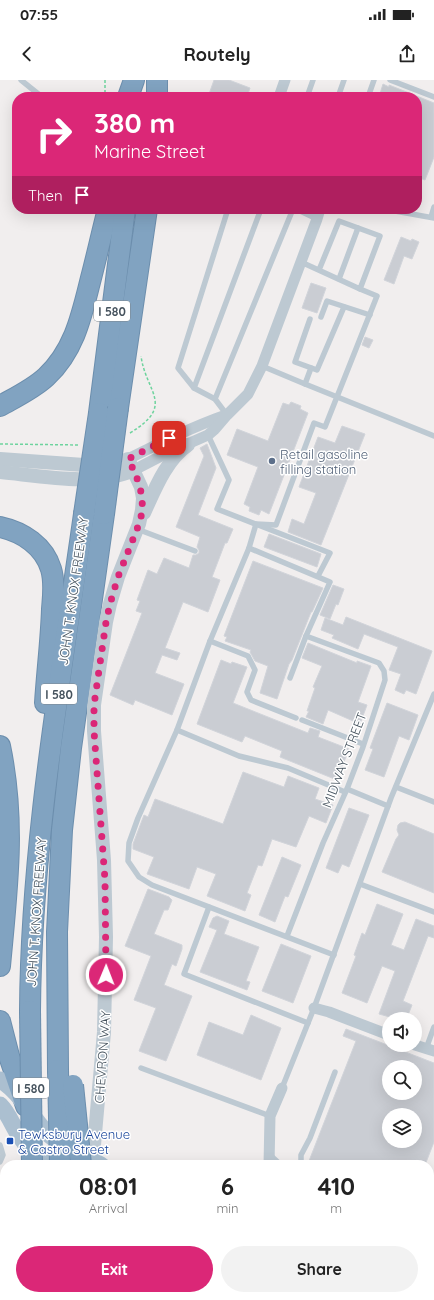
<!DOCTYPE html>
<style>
:root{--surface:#fff;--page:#f2f2f2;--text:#222;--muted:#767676;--accent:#db2777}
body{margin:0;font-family:Quicksand,sans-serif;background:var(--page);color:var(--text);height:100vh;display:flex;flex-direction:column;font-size:15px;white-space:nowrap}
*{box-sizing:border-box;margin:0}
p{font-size:13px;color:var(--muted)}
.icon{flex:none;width:22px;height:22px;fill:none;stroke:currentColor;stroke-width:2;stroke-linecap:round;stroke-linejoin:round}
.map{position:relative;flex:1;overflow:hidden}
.drawer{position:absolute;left:0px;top:1080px;width:434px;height:140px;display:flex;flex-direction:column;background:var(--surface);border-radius:16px 16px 0 0;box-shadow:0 4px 16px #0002}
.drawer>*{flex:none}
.top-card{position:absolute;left:12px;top:12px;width:410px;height:122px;border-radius:16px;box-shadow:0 4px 16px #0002;background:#db2777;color:#fff;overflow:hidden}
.controls{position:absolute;left:382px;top:932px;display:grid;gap:8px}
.controls a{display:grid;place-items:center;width:40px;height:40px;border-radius:50%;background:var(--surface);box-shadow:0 4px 16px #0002;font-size:20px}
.pin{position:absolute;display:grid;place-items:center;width:34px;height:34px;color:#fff;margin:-17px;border-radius:8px;box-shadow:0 2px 6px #0006}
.me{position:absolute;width:44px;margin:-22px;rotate:1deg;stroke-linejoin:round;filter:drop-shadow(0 0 3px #0008)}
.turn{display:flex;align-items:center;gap:14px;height:84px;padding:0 16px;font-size:18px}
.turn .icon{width:52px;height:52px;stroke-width:2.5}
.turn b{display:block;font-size:28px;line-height:34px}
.then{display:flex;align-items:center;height:38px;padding:0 16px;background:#0003;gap:8px;font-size:15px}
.eta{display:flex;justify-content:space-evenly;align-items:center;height:68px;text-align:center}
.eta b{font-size:24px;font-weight:700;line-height:28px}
.cta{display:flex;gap:8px;margin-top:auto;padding:8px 16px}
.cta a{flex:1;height:46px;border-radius:24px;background:var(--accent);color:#fff;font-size:16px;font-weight:700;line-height:46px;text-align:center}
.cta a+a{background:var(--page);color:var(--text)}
.status{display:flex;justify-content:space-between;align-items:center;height:28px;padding:0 20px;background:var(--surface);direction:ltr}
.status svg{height:11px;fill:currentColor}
header{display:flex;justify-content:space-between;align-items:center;height:52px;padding:0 16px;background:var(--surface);font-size:18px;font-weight:700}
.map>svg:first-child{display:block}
.building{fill:#cacdd3;stroke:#d1d4da;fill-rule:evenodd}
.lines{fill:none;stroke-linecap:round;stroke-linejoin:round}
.motorway-casing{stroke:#6c8ead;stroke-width:22}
.path{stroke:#6dd39d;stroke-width:1.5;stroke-dasharray:3 2;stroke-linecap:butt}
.service{stroke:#bdc9d2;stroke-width:5.5}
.minor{stroke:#bdc9d2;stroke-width:11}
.tertiary{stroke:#bdc9d2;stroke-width:14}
.primary{stroke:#abbfd0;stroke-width:17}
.motorway{stroke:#81a3c1;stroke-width:20}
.motorway-bridge-casing{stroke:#6c8ead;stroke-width:22;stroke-linecap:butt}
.motorway-bridge{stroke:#81a3c1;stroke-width:20}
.route{stroke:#db2777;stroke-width:7;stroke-dasharray:0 12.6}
.service-dot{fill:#5c6f8a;stroke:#fff;stroke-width:1.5}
.transit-dot{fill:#1a4fb4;stroke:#fff;stroke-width:1.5}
.labels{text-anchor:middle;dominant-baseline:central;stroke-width:3;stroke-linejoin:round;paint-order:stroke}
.shield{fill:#fff;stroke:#7d868e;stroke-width:1}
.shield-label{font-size:12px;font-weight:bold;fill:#45525d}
.service-label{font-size:13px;fill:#4e5e75;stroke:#fff;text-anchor:start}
.street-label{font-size:13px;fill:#45525d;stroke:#fff}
.transit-label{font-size:13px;fill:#164399;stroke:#fff;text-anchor:start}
</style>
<div class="status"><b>07:55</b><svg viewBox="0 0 49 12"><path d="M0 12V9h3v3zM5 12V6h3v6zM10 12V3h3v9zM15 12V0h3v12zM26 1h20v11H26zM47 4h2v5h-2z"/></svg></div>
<header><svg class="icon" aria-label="back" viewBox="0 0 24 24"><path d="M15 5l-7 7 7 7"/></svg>Routely<svg class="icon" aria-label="share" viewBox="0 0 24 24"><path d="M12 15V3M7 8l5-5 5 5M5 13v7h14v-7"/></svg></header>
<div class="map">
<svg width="434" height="1220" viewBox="0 0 434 1220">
<rect width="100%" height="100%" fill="#f1eeee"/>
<!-- building -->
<g class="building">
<path d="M214,0H229L250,8L247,17H208Z"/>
<path d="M383,4L389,7V5L434,23V77L425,100L417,97V17H379Z"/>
<path d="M401,157L411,161L412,159L419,162L412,179L404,176L394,204L384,200Z"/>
<path d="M311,203L326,208L317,233L302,228Z"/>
<path d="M365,257L373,260L369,268L362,265Z"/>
<path d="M291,322L301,326L300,329L308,333L269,434L261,430L259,435L249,431L250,427L244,424L258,387L227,375L237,349L268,361L283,323L289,325Z"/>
<path d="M342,346L365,354L321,465L288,452L292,439L304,444L316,413L299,407L318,357L335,363Z"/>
<path d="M207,364L216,388L198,435L233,449L227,463H225L212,497L220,500L208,532L183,522L165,568L180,573L177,580L162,575L155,593L184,604L172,635L135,620L133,625L110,615L142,533L136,531L140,521L137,520L148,490L157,494L164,478L189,488L193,475H196L199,473V470L197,467L200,457L176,447L204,376L200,368Z"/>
<path d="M269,454L321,474L317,487L264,467Z"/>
<path d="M253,481L323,508L312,532H311L292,580L289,584L277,619L260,613L268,586L255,581L250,572L251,570L225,561L227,557L224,556Z"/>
<path d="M333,505L344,509L338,525L336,524L330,539L320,535Z"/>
<path d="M346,537L432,571L416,614L406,610L404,614L395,610L401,594L389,590L398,567L364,554L358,569L332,558L334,555L321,550L325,538L343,545Z"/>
<path d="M308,563L357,583V581L371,586L358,622L367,625L360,644L328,630L323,644L306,637L309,631H307L315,608L313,607L322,586L302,578Z"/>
<path d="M221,580L231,584L232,582L247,587L233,623L308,653L310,648L320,651L318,657L349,669L337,700L280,677L282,671L245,656L242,662L197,644Z"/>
<path d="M387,623L418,635L409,660L399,656L384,697L365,690L373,669L370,668Z"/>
<path d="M243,692L284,707L288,696L319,708L315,719L333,725L326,743L309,736L296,767L272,759L262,786L258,785L247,813L251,815L245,831L207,816L216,794L197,787L189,809L147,794L154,777L133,769V764L144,735L148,737L155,719L223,744Z"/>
<path d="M349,728L369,735L349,787L342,784L338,793L326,788Z"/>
<path d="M405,742L434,754V813L382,792L396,759L399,755L397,750L398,745L400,743Z"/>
<path d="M282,777L301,785L288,817L285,816L275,842L259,835Z"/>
<path d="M148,809L169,817L172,820L168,830H164L154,854L182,865V869L176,886L172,884L164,905L192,916L166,981L139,971L156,928L134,920L151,876L125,866Z"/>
<path d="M377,824L403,834L391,865L404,870L416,839L434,846V858L428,856L403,921L412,925L408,935L399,932L397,939L379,934L395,891L382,886L367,923L342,913L356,876L354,875L362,853L365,855Z"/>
<path d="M217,836L229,841L224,854L259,867L246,901L250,902L247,910L200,892L217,850L209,847L213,838Z"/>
<path d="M281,864L311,876L293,923L262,911Z"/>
<path d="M251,935L281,948L261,1000L197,975L209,942L243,955Z"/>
<path d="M346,949L434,983V1062L425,1085H319L309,1081L356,961L343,956ZM389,987H415V1013H389ZM389,1035H415V1061H389Z"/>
</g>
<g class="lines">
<defs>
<g id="motorway">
<path d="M128,17L134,0"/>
<path d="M157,17V0"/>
<path d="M0,326C16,317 33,309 46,297C75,270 82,234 91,198C97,175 102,152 108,129"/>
<path d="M118,328L147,129"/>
<path d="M99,333L125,129"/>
<path d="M0,447C23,452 44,466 51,489C55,502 53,516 52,529C51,560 47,591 45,623"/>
<path d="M0,666C16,743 7,809 0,886"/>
<path d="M30,931C31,764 61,598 84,434"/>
<path d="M0,941L9,976L26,1026"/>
<path d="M58,990L57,852L62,750L71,668L104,434"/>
<path d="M0,1115L5,1122"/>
<path d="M11,1215V1220"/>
<path d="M34,1215V1220"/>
<path d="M62,1215V1220"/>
<path d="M98,1215L99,1220"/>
<path d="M232,1220L235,1215"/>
<path d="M250,1220L252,1215"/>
</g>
</defs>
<!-- motorway casing -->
<use href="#motorway" class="motorway-casing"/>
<!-- path -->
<g class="path">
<path d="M105,0V17"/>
<path d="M130,353C176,325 146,313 141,276"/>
<path d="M0,364L80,365"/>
</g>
<!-- service -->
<g class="service">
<path d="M21,0L42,17"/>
<path d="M390,0L434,17"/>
<path d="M307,17L313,0"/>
<path d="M338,17L344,0"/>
<path d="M368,17L374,0"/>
<path d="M296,129L317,139"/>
<path d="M384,129L434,138"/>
<path d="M431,137L434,127"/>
<path d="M301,182L360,209L380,156L339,141L319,190"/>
<path d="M339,199L358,148"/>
<path d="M321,237L327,221L370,235"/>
<path d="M310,239L295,282L317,290L344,227"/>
<path d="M262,286L305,304L311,288"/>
<path d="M305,304L434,356"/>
<path d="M194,308L261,129"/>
<path d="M215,319L293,129"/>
<path d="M227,335L215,319L194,308L178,288L228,129"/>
<path d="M208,355L229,400L217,429L330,473L318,496"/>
<path d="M137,449L195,471"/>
<path d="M249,468L330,502L306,556L290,598"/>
<path d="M210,561L248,576L255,590L247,612L251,620L296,638"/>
<path d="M302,640L363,664"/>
<path d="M177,650L239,676L288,688L345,712"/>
<path d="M396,707L434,722"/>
<path d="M347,709L388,726"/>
<path d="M360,804L434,832"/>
<path d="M209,827L184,894L308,943"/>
<path d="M287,856L323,763L347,709L363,667L385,600L384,591L379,583L306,556"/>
<path d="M334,875L152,805L139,797L128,781L129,763L138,738L177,650L210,561L249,468L256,444L276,445L314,343L325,347L377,216L360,209"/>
<path d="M426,969L434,947"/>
<path d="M141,988L270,1036"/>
<path d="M282,1008L314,928L391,718L434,614"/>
<path d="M0,1065L3,1075L0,1082"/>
<path d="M269,1074L281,1085"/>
<path d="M301,1085V1075L310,1058L335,992"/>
<path d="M429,1149H434"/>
<path d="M429,1196L434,1197"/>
</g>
<!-- minor -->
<g class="minor">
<path d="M279,17L285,0"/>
<path d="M128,379C160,363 192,347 226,335"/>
<path d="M134,390L167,373L208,355L215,349L227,335L248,314L262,286L317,139L320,129"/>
<path d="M314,928L329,932L389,955"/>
<path d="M415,965L434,971"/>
<path d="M269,1085L270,1036L282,1008"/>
</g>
<!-- tertiary -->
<g class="tertiary">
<path d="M0,379L98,386L115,384L128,379L141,407L143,418L142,430L139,444L118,497L110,524L106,542L94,625V651L104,780L106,857L104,952L94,1065L95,1082"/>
<path d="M0,392C41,396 95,407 134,390"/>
<path d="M144,433C155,409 166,380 188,365"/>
</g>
<!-- primary -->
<g class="primary">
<path d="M0,1000C21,1012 29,1034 45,1051C61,1066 81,1075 101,1085"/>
<path d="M0,1025C9,1034 12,1045 19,1055C27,1067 36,1076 48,1085"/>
<path d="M320,1215L331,1220"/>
<path d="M360,1215L370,1220"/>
</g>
<!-- motorway -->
<use href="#motorway" class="motorway"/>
<defs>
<g id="motorway-bridge">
<path d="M84,434L99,333"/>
<path d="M104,434L118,328"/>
<path d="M30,931L32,1085"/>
<path d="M58,990L60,1085"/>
<path d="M73,1005L81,1085"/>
</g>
</defs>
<!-- motorway-bridge casing -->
<use href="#motorway-bridge" class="motorway-bridge-casing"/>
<!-- motorway-bridge -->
<use href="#motorway-bridge" class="motorway-bridge"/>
</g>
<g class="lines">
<!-- route -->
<path class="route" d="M106,895L105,800L94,651V625L106,542L110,524L118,497L139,444C147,420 139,400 128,379L169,358"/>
</g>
<!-- markers -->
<circle class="service-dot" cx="272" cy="381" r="4"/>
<rect class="transit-dot" x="6" y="1057" width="8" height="8" rx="2"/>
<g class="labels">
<!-- shield labels -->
<g class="shield">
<rect x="94" y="221" width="36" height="20" rx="3"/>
<rect x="41" y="604" width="36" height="20" rx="3"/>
<rect x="13" y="998" width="36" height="20" rx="3"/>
</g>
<g class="shield-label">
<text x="112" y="231">I 580</text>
<text x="59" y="614">I 580</text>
<text x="31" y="1008">I 580</text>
</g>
<!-- service labels -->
<g class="service-label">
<text x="280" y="374">Retail gasoline<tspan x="280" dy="15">filling station</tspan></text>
</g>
<!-- street labels -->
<g class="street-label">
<text transform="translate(73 511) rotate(-82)">JOHN T. KNOX FREEWAY</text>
<text transform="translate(344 680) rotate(-69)">MIDWAY STREET</text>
<text transform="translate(36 832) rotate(-86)">JOHN T. KNOX FREEWAY</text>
<text transform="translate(102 977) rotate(-86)">CHEVRON WAY</text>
</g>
<!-- transit labels -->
<g class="transit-label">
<text x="18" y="1054">Tewksbury Avenue<tspan x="18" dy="15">&amp; Castro Street</tspan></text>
</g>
</g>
</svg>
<div class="controls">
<a><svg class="icon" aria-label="sound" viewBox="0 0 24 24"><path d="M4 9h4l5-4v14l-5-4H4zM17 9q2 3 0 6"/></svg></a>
<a><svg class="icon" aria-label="search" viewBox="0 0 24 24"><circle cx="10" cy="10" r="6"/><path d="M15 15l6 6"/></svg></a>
<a><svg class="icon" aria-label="layers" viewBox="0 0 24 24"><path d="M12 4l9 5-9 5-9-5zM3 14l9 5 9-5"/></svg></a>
</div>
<div class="pin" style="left:169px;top:358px;background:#d93025"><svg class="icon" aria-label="arrive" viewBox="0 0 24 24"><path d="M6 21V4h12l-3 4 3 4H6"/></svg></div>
<svg class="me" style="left:106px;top:895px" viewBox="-20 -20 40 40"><circle r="17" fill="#db2777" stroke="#fff" stroke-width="3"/><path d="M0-11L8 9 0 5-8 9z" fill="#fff"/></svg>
<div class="top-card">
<div class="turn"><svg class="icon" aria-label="right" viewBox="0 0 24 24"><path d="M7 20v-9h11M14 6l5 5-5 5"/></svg><div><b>380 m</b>Marine Street</div></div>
<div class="then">Then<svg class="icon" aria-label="arrive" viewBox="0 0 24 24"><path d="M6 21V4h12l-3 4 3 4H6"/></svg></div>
</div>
<section class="drawer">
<div class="eta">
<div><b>08:01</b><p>Arrival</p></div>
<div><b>6</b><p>min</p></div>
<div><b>410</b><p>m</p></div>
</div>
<div class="cta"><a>Exit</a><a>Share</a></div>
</section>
</div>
